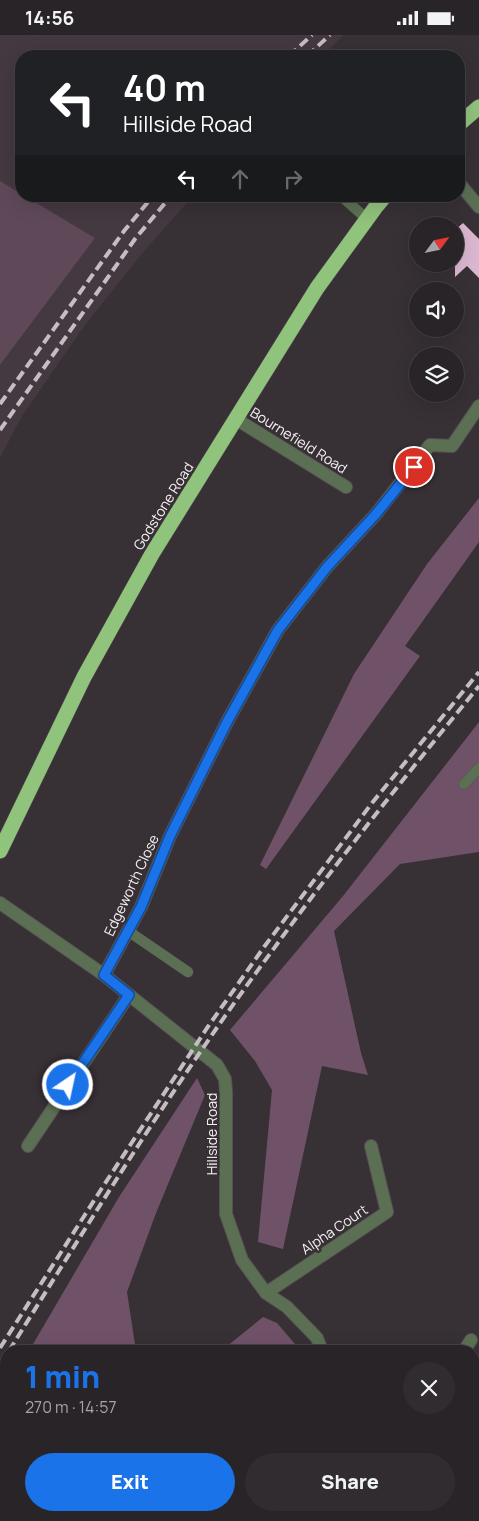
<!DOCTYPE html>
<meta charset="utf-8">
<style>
:root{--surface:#292428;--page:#312c30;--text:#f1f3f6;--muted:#a5a4a8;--line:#454145;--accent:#1a73e8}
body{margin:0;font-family:Manrope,sans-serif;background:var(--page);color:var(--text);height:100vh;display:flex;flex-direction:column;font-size:19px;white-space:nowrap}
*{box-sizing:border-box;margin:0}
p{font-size:16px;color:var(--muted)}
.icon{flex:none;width:28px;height:28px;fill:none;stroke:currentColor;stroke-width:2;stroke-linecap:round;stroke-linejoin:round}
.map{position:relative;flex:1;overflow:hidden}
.panel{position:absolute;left:0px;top:1310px;width:480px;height:176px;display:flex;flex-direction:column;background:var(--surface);border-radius:20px 20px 0 0;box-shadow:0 5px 20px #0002,0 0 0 1px var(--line)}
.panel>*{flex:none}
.hud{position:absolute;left:15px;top:15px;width:450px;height:152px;border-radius:20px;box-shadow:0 5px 20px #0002,0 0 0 1px var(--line);background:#202124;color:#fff;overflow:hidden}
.needle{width:32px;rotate:57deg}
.buttons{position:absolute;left:409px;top:182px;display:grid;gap:10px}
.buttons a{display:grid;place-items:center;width:55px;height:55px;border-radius:50%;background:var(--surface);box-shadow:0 5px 20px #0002,0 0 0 1px var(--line);font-size:25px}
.pin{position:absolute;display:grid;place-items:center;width:42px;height:42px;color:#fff;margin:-21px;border:2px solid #fff;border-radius:50%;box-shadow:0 1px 5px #0007}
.me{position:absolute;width:55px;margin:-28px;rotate:34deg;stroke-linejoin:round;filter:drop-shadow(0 0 4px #0008)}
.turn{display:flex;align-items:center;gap:18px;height:105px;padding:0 25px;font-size:22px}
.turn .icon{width:65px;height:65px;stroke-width:2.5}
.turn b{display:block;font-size:35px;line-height:42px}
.lanes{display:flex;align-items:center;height:48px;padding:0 25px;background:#0003;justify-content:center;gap:25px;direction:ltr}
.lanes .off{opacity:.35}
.round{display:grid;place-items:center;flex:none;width:52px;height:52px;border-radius:26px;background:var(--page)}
.head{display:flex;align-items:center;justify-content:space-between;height:85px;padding:0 25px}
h1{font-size:30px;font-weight:800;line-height:38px;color:var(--accent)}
.primary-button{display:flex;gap:10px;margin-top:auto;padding:10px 25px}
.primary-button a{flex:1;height:58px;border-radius:30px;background:var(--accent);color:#fff;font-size:20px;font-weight:800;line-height:58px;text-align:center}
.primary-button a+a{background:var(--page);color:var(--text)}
.status{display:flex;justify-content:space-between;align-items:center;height:35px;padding:0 25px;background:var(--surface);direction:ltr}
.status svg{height:14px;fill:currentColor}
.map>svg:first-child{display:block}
.built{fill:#443841}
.green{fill:#5f4959}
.forest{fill:#705268}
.building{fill:#dbb8d1}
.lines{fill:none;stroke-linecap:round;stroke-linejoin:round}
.lane-casing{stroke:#564f54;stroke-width:11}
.street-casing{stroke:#564f54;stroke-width:14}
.highway-casing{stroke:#564f54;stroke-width:16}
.lane{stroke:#5b7053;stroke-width:10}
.street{stroke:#5b7053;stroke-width:12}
.highway{stroke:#90c37c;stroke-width:15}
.rail{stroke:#c4bec2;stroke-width:4;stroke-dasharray:10 5;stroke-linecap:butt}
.route-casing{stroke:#114b97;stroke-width:12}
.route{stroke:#1a73e8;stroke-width:9}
.labels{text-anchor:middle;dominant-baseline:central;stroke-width:5;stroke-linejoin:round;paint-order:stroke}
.street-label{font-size:14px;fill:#f6f1f4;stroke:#373035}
</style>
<div class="status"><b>14:56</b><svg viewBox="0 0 49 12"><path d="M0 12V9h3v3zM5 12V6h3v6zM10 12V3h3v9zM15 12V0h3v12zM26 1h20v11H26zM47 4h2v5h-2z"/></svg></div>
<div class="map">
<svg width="479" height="1486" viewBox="0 0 479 1486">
<rect width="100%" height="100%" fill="#373035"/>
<!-- built -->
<g class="built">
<path d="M0,0H344L322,21H21V159L0,147Z"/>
<path d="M24,161H193L145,215L85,290L22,381L0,423V330L95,203Z"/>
</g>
<!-- green -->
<path class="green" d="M0,146L21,159V161H25L95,203L0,330Z"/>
<!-- forest -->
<g class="forest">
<path d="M479,463V507L405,611L420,621L266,834L260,830L354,639L427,529Z"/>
<path d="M479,687V817L400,829L334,896L361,1018L368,1040L322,1031L283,1214L258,1207L272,1055L255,1026L230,995L343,861Z"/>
<path d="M197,1043L205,1060L156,1178L127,1257L136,1316H29L119,1162Z"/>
<path d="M263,1282L277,1288L301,1316H221Z"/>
<path d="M6,1357V1427L0,1434V1368Z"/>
<path d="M182,1480H236L240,1486H186Z"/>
<path d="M373,1480H396L400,1486H377Z"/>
</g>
<!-- building -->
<path class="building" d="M463,188L479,204V243L467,231L455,242V195Z"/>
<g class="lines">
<defs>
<g id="lane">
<path d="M341,161L367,184"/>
<path d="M464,749L479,733"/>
<path d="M128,896L188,937"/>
</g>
<g id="street">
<path d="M459,148L479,172"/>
<path d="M236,384L346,452"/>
<path d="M0,868L104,940L217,1030L225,1044L226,1057V1179L242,1225L266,1258L287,1272L317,1303L322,1316"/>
<path d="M104,940L141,872L170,801L227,687L278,595L327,532L376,479L430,410L452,411L479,371"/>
<path d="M28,1111L129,960"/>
<path d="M266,1258L387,1177L371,1111"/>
<path d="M464,1316L471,1305"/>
<path d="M340,1480L343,1486"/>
<path d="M406,1480L410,1486"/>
</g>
<g id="highway">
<path d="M459,89L479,72"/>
<path d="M0,816L84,642L152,519L317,253L375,173L385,161"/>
</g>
</defs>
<!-- lane casing -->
<use href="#lane" class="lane-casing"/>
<!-- street casing -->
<use href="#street" class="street-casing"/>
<!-- highway casing -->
<use href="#highway" class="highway-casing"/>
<!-- lane -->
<use href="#lane" class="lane"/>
<!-- street -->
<use href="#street" class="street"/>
<!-- highway -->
<use href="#highway" class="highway"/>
<!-- rail -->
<g class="rail">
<path d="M289,21L312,0"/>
<path d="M307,21L330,0"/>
<path d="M0,369L124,196L153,161"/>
<path d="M0,395L135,204L171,161"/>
<path d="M0,1313L102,1153L207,993L264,912L372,768L479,637"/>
<path d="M9,1316C93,1181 177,1044 272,916C338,825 408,738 479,651"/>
<path d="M0,1331L6,1321"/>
</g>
</g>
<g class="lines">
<defs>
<path id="route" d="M68,1050L129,960L104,940L141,872L170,801L227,687L278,595L327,532L376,479L414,432"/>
</defs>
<!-- route casing -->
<use href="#route" class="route-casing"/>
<!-- route -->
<use href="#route" class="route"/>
</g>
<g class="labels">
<!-- street labels -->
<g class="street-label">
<text transform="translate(299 405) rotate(32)">Bournefield Road</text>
<text transform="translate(163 471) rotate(-58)">Godstone Road</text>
<text transform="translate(131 850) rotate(-65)">Edgeworth Close</text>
<text transform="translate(211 1099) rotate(-90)">Hillside Road</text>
<text transform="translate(334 1194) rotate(-34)">Alpha Court</text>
</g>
</g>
</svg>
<div class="buttons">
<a><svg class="needle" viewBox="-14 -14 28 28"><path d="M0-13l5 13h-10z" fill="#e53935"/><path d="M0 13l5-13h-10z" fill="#a5a4a8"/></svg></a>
<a><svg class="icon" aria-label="sound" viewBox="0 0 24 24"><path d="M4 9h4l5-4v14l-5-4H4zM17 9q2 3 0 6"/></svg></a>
<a><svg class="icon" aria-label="layers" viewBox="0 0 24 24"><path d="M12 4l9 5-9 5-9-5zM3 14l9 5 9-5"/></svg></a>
</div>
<div class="pin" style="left:414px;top:432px;background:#d93025"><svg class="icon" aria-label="arrive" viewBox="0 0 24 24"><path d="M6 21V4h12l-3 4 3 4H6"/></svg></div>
<svg class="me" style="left:68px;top:1050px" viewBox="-20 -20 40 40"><circle r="17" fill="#1a73e8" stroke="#fff" stroke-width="3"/><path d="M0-11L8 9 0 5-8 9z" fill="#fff"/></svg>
<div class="hud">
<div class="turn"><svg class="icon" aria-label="left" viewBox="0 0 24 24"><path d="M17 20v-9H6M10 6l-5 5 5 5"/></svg><div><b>40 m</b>Hillside Road</div></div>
<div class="lanes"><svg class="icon" aria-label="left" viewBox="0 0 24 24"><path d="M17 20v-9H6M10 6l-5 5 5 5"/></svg><svg class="icon off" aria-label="ahead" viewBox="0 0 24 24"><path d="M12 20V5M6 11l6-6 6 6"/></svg><svg class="icon off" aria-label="right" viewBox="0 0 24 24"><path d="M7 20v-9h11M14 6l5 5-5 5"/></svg></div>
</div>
<section class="panel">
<div class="head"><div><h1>1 min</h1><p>270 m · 14:57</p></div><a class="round"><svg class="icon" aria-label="close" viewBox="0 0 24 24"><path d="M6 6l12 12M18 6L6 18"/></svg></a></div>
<div class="primary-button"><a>Exit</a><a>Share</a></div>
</section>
</div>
